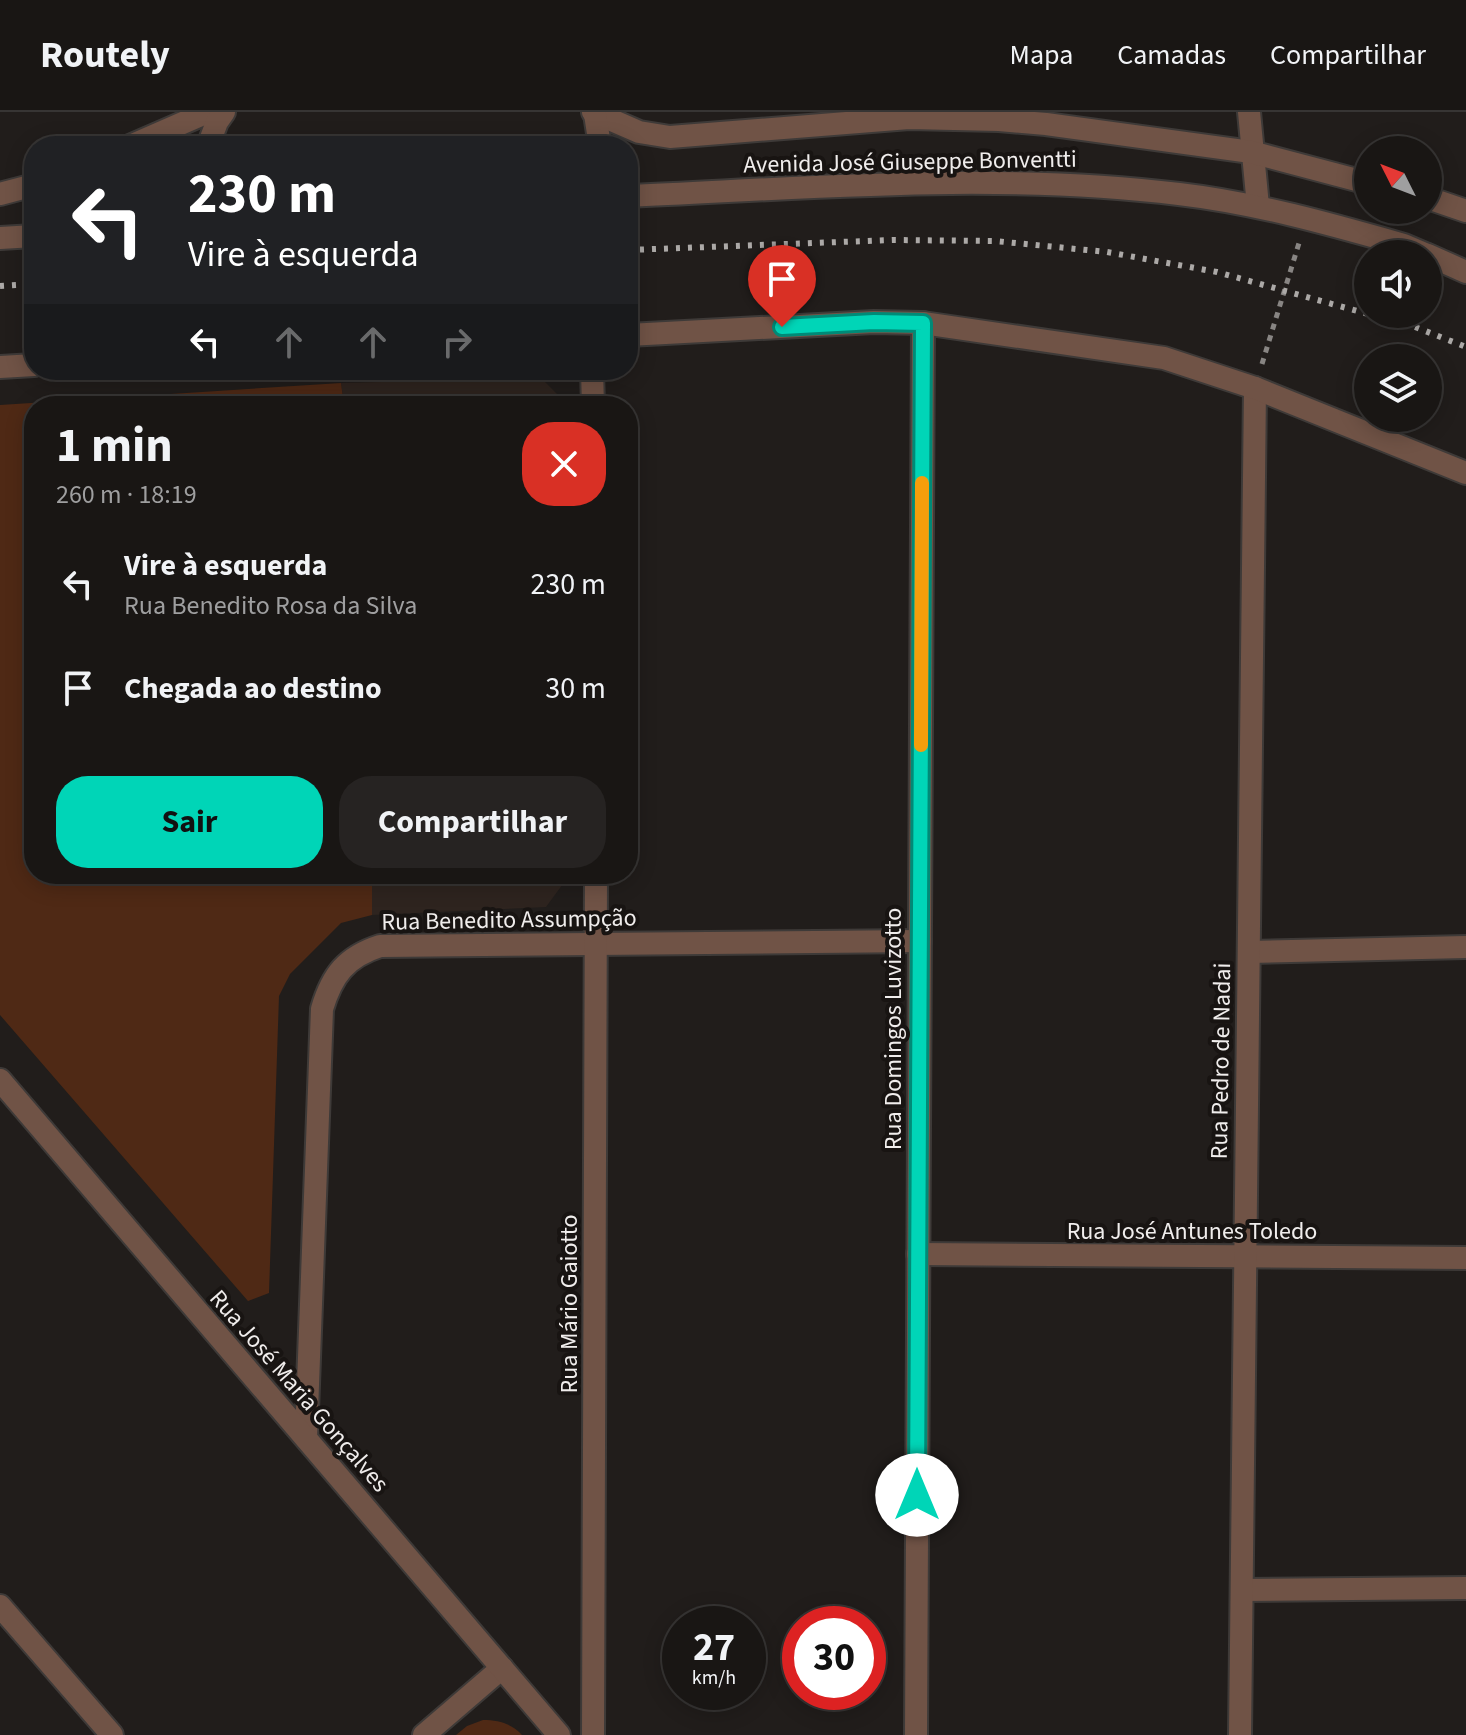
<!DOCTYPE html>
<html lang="pt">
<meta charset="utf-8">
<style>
:root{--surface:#191614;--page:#262322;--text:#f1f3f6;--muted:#9f9fa0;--line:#373534;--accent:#00d5b7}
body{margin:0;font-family:"Source Sans 3",sans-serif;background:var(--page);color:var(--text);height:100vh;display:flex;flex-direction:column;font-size:30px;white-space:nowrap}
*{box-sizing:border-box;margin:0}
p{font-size:26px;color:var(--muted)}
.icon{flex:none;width:44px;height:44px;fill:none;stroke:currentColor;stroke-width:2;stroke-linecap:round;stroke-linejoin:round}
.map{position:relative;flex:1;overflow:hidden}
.side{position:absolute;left:24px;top:284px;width:614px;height:488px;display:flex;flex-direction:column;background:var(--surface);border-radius:32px;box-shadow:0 4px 20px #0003,0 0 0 2px var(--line)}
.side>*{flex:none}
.guide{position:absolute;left:24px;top:24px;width:614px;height:244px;border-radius:32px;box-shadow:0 4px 20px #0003,0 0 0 2px var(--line);background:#202124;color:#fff;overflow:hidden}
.needle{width:52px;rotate:312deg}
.buttons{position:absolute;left:1354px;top:24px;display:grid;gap:16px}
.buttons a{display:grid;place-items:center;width:88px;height:88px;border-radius:50%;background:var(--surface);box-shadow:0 4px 20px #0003,0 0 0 2px var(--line);font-size:40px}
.speed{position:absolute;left:662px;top:1494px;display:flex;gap:16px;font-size:40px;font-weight:700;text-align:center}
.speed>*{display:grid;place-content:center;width:104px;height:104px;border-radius:50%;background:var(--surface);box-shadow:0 4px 20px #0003,0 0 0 2px var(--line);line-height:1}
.speed small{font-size:20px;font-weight:400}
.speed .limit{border:12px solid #d22;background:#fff;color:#111}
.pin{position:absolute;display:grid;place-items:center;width:68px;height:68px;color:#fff;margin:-82px -34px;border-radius:50% 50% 50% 0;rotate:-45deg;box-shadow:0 0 8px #0007}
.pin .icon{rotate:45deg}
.me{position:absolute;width:88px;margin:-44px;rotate:0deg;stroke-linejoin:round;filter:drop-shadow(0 0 6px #0008)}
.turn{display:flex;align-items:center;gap:28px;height:168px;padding:0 32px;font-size:36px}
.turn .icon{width:104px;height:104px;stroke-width:2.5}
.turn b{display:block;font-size:56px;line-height:68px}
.lanes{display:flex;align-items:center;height:76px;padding:0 32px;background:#0003;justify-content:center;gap:40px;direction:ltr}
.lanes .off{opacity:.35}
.round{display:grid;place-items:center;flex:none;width:84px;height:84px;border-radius:32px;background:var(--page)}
.overview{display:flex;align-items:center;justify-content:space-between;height:136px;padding:0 32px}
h1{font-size:48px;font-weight:700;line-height:60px}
.primary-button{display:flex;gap:16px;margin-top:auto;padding:16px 32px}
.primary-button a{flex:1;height:92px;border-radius:32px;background:var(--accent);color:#111;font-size:32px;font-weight:700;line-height:92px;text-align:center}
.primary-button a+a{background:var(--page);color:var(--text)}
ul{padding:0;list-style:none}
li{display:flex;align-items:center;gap:24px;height:104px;padding:0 32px}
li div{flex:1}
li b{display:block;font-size:30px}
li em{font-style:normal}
header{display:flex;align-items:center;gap:48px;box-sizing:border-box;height:112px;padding:0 40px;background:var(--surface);border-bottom:2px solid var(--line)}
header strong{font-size:38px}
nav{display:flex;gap:44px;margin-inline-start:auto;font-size:28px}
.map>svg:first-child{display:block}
.built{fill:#2e241f}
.green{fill:#4f2915}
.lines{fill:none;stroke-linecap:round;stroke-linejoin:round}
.minor-casing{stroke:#3e3a38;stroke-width:26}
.tertiary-casing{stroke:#3e3a38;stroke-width:26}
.path{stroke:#888583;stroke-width:5;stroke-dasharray:6 6;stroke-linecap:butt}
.minor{stroke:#705346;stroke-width:22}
.tertiary{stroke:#705346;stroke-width:22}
.rail{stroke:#aca9a7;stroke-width:6;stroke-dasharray:4 8;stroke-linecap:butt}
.route-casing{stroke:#008a77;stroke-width:20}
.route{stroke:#00d5b7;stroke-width:14}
.slow{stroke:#f59e0b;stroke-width:14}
.labels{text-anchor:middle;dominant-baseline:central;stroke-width:8;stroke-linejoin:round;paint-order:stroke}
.street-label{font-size:24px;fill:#f0edec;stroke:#181412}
</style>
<header>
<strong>Routely</strong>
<nav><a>Mapa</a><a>Camadas</a><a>Compartilhar</a></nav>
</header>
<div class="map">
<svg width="1466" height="1623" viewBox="0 0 1466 1623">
<rect width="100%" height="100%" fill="#211d1b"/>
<!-- built -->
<g class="built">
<path d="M541,266L564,289L565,294H344L341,271Z"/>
<path d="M372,762H568V765L546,795L372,803Z"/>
</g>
<!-- green -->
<g class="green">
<path d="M341,271L344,294H34V762H372V803L341,811L290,862L279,884L269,1181L248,1189L0,903V293Z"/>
<path d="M483,1608C499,1608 512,1612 522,1623H456L467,1614Z"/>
</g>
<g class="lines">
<defs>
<g id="minor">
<path d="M1249,0L1258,94"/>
<path d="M592,258L593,294"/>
<path d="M1249,840L1466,835"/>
<path d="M918,1142L1466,1146"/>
<path d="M306,1326L322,897C332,863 346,845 380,834L920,829"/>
<path d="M1242,1478L1466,1476"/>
<path d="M0,1494L112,1623"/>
<path d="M424,1623L502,1556"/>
<path d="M593,1623L596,762"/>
<path d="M916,1623L923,211"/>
<path d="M1240,1623L1255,276"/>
</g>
<g id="tertiary">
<path d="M593,0L639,20L670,25L909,6L999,8L1046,12L1251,40L1368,71"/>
<path d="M595,2L600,34"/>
<path d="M130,34L208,0"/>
<path d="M208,34L217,10L224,0"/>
<path d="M0,82L34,73"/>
<path d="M628,84C811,76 996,60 1179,82C1256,91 1330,112 1404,133L1425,142"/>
<path d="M1428,86L1466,99"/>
<path d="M0,126L34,124"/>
<path d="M1428,143L1466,160"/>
<path d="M628,223L874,210L923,211L1164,246L1255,276L1466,361"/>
<path d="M0,255L34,253"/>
<path d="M0,968L559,1623"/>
</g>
</defs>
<!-- minor casing -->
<use href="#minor" class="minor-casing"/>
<!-- tertiary casing -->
<use href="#tertiary" class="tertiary-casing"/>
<!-- path -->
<path class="path" d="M1262,252L1299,131"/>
<!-- minor -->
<use href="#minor" class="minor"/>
<!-- tertiary -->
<use href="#tertiary" class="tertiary"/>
<!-- rail -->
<g class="rail">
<path d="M628,138L893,128L995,129L1107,140L1217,160L1368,202"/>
<path d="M0,174L34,172"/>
<path d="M1369,202L1410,213L1466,235"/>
</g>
</g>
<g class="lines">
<defs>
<path id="route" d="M782,215L874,210L923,211L917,1383"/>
</defs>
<!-- route casing -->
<use href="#route" class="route-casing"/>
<!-- route -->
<use href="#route" class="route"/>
<!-- slow -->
<path class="slow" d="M921,633L922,371"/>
</g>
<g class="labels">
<!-- street labels -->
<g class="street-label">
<text transform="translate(910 50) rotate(-1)">Avenida José Giuseppe Bonventti</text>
<text transform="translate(509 808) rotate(-1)">Rua Benedito Assumpção</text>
<text transform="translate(893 917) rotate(-90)">Rua Domingos Luvizotto</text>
<text transform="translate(1221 949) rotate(-89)">Rua Pedro de Nadai</text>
<text x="1192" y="1119">Rua José Antunes Toledo</text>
<text transform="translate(569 1192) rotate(-90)">Rua Mário Gaiotto</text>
<text transform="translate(299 1279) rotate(49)">Rua José Maria Gonçalves</text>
</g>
</g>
</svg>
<div class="buttons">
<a><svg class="needle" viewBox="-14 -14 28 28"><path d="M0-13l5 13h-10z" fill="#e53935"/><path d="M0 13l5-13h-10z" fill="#9f9fa0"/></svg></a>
<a><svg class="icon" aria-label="sound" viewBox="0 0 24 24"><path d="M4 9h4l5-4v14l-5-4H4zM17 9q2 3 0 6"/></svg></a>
<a><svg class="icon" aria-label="layers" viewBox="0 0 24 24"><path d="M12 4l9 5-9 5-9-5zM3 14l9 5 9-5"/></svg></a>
</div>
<div class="speed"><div>27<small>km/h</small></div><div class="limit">30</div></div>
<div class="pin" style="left:782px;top:215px;background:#d93025"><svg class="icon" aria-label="arrive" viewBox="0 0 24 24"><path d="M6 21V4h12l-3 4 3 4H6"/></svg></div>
<svg class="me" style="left:917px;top:1383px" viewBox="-20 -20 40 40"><circle r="19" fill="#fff"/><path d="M0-13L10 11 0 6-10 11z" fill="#00d5b7"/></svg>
<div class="guide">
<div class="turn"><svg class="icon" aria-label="left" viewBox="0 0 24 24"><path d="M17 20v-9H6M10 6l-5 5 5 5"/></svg><div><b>230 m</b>Vire à esquerda</div></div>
<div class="lanes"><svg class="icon" aria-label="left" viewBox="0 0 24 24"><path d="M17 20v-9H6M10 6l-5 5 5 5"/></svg><svg class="icon off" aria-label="ahead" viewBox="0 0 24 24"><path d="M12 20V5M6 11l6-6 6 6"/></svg><svg class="icon off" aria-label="ahead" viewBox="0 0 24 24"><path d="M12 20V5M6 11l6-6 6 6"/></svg><svg class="icon off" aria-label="right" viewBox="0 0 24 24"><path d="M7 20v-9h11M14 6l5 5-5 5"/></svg></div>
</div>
<section class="side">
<div class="overview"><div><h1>1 min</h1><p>260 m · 18:19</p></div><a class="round" style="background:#d93025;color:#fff"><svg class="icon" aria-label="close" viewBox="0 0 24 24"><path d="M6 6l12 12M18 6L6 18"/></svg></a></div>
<ul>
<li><svg class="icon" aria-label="left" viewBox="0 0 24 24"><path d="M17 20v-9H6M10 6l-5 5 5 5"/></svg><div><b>Vire à esquerda</b><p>Rua Benedito Rosa da Silva</p></div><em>230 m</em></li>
<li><svg class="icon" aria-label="arrive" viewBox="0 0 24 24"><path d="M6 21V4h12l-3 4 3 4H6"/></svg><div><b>Chegada ao destino</b></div><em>30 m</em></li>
</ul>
<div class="primary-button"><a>Sair</a><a>Compartilhar</a></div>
</section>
</div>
